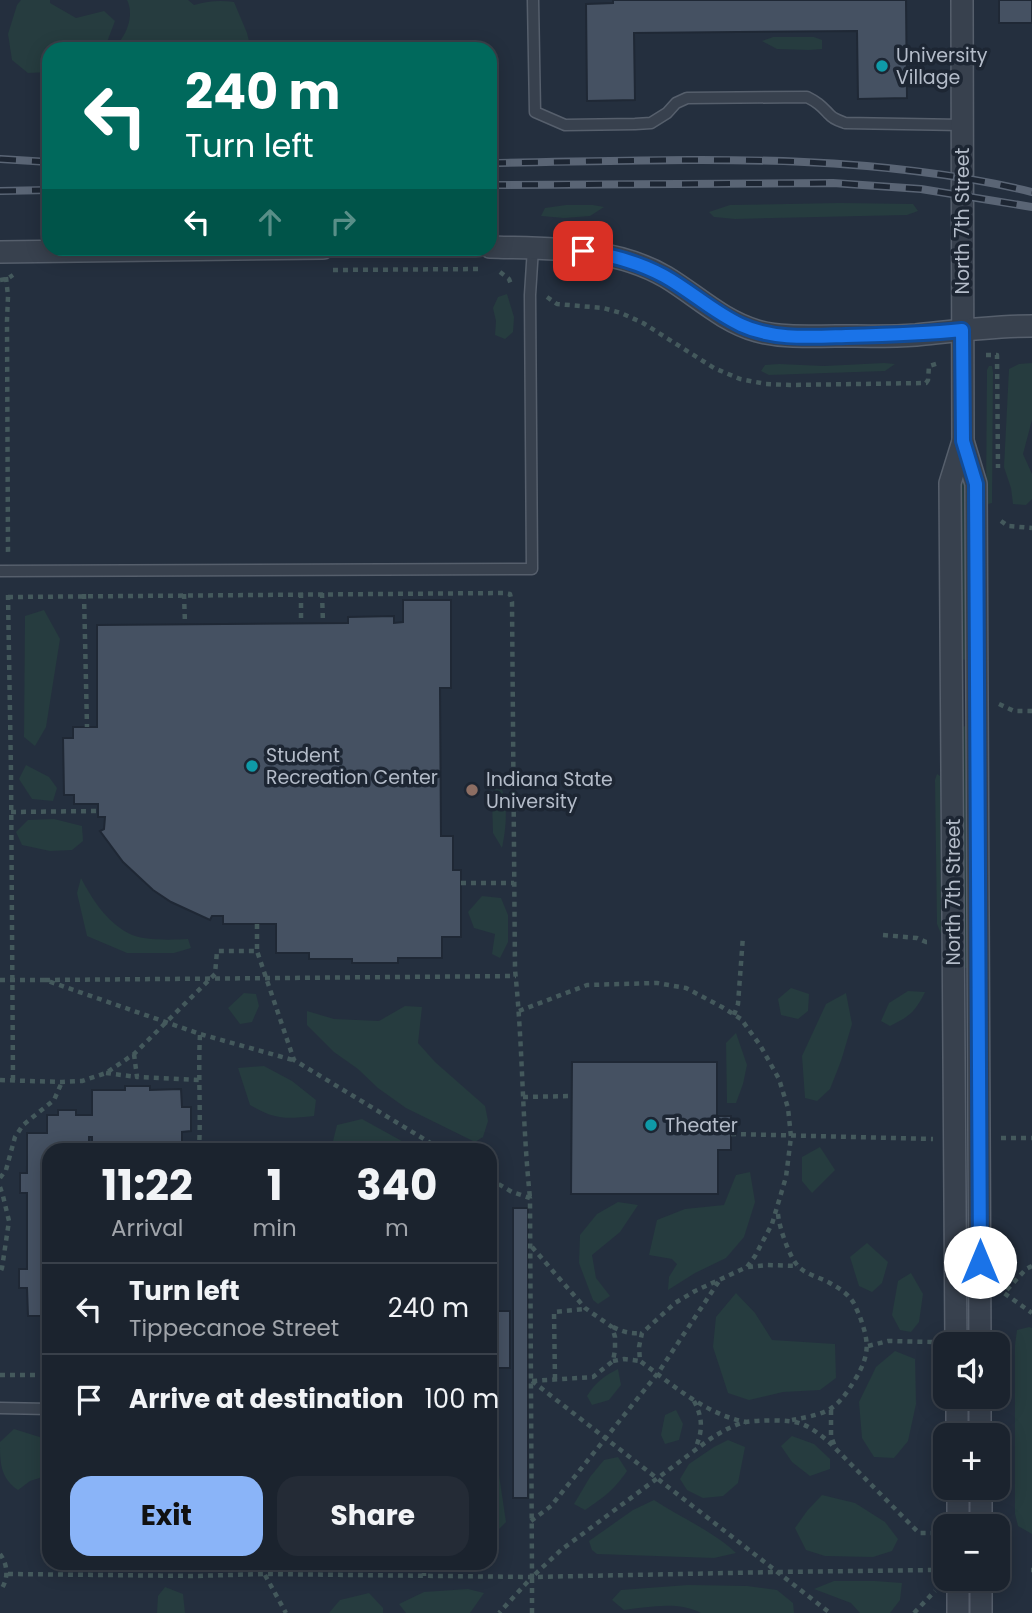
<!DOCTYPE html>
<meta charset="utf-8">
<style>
:root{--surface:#1b232e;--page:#242b36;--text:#f1f3f6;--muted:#a0a4aa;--line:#39404a;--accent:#8ab4f8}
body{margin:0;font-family:Poppins,sans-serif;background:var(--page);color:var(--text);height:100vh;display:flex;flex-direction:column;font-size:26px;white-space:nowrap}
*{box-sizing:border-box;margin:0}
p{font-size:23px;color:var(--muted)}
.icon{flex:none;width:38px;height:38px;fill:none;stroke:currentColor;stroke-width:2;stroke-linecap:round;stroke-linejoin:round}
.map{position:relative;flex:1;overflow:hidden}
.sheet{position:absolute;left:42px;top:1143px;width:455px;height:427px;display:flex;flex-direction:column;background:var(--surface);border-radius:21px;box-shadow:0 4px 18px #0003,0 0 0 2px var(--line)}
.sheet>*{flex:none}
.hud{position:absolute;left:42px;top:42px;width:455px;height:214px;border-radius:21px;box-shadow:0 4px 18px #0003,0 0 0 2px var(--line);background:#00695c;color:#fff;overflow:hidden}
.buttons{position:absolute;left:933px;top:1332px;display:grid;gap:14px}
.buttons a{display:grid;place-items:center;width:77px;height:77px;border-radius:14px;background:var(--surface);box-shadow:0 4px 18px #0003,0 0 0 2px var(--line);font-size:35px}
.pin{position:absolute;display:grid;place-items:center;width:60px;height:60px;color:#fff;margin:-30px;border-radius:14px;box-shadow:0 4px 10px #0006}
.me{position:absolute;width:77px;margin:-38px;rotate:0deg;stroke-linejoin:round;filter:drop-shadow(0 0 5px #0008)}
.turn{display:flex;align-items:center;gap:24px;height:147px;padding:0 28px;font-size:32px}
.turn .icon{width:91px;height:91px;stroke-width:2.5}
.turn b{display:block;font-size:49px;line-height:60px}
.lanes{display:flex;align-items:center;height:66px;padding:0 28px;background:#0003;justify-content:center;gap:35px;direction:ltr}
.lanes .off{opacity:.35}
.eta{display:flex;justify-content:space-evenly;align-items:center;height:119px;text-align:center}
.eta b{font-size:42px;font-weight:700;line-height:49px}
.cta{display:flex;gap:14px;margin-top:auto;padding:14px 28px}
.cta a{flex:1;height:80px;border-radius:21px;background:var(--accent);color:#111;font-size:28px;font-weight:700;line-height:80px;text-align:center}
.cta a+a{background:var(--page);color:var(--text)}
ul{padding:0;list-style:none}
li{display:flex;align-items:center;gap:21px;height:91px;padding:0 28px;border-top:2px solid var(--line)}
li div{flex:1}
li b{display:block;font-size:26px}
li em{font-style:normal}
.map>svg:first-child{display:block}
.green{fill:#263c3f}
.building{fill:#455162;stroke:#1f2835;stroke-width:2}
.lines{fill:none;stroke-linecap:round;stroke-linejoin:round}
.lane-casing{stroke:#565f6c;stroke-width:13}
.street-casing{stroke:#565f6c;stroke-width:24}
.path{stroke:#44595c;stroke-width:4.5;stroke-dasharray:5 5;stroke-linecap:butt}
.lane{stroke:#38414e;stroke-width:10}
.street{stroke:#38414e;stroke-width:21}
.rail-casing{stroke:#5a6575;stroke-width:8}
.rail{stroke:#1d2633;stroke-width:5;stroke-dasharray:16;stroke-linecap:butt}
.route-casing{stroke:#114b97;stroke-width:18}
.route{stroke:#1a73e8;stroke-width:12}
.culture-dot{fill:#0f9aa8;stroke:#1d2633;stroke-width:2.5}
.education-dot{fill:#8d6e63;stroke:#1d2633;stroke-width:2.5}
.labels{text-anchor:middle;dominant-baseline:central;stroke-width:7;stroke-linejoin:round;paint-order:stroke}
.poi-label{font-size:19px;fill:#b4bcc9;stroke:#1d2633;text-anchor:start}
.street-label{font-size:19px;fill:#b4bcc9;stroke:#1d2633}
</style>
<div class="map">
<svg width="1032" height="1613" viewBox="0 0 1032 1613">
<rect width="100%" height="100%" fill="#242f3e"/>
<!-- green -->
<g class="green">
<path d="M21,0H50V3L76,18L104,11L115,21L107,42L99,49H49V72L28,73L12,60L8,34L17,5Z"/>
<path d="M127,0H188L194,5C208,1 220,0 234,2L247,33L251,49H113C126,37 135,16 127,0Z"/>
<path d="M773,37H814L822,40V49L809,50L777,49L762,41Z"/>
<path d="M840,203L913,204L918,211L907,215L735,219L714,217L709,212L730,205Z"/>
<path d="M566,205H593L604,207L590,216L564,218L541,216L545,208Z"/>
<path d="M507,294L514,317L513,332L505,339L495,335L496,321L493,308L498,297Z"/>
<path d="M884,363L895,364L885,371L769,375L761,371L765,365L779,364L824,366Z"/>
<path d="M1032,363V420L1023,454L1032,474V499L1026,505L1013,504L1011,488L1004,467L1009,369L1019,364Z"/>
<path d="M989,366H992L993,372L992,503L988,504L986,500L987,370Z"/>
<path d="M963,480L967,483V659L966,660L961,659L958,484Z"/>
<path d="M44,610L60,639L46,727L35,746L24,737L25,616Z"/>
<path d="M965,726L969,728L970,968H961V728Z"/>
<path d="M26,765L49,777L57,788L53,801L32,799L19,779Z"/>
<path d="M937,774L940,776L941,934L937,924L935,780Z"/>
<path d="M497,781C510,796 506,829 502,848L493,833L492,801Z"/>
<path d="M54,819L82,826L83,841L72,850L50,851L22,845L16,832L28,820Z"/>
<path d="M81,878C92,899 106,921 128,933C141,941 172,940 188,939L191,948L174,953H127L87,936L77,893Z"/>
<path d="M482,896L501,898L508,915V942L500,958L492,954L495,934L474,928L468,912Z"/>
<path d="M791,988L809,994L808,1011L798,1019L781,1015L778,999Z"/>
<path d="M908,991L925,992C915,1012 910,1016 890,1026L881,1021L889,1003Z"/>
<path d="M244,993L256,994L259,1006L252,1022L240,1024L228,1008Z"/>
<path d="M846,993L852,1024L841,1061L830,1089L817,1101L805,1098L802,1056L826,1004Z"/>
<path d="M405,1006L422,1007L418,1043L435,1062L485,1106L488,1121L483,1137L475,1142L406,1108L378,1088L358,1069L334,1052L307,1025V1011L334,1019L379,1021Z"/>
<path d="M736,1033L747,1065L743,1084L736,1103H727L726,1043Z"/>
<path d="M264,1066L292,1081L316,1100L314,1116C285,1119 276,1120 250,1105L238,1068Z"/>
<path d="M362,1119L418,1150H333V1141L337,1125Z"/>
<path d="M820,1147L835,1170L812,1193L802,1181V1157Z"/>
<path d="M750,1172L755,1202L744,1237L726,1258L695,1273L668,1290L669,1277L677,1264L672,1259L649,1255L657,1220L685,1209L724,1205L736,1175Z"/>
<path d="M618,1202L638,1205L620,1232L592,1255L596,1278L610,1296L598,1304L593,1300L579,1263L580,1235L597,1214Z"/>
<path d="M867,1243L888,1262L882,1283L872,1292L859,1286L850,1257Z"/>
<path d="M911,1273L923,1294L919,1322L911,1332L900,1330L892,1315L898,1281Z"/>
<path d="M736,1293L755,1313L772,1340L835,1344L836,1378L820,1390L783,1392L749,1400L728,1393L713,1347L716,1317Z"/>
<path d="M1029,1327L1032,1328V1534L1018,1526L1015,1514V1345L1017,1330Z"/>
<path d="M895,1351L915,1359L916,1404L908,1441L894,1458L874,1457L862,1438L859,1402L876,1367Z"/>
<path d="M618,1369L621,1385L609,1400L592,1405L587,1396C594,1384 605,1375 618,1369Z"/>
<path d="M676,1410L683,1424L679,1440L665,1444L661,1435L665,1415Z"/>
<path d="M14,1429L46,1439L49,1442V1475L30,1481L18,1490C0,1478 0,1462 0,1442Z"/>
<path d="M792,1436L814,1444L830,1459V1469L810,1476L792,1462L781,1446Z"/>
<path d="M728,1440L745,1447L738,1483L723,1496L703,1498L687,1490L680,1479L689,1464L714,1447Z"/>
<path d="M618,1457L627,1471C614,1490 604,1497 585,1510L574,1504L590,1477L604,1460Z"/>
<path d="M490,1465L498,1468L506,1522L497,1531L490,1521Z"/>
<path d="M822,1495L855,1503L885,1522L898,1539L892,1551L873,1557L825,1556L806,1550L795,1528L807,1511Z"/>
<path d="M654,1500C681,1518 713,1531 736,1553L714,1558L597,1554L592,1550L589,1541L633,1510Z"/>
<path d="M834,1581H875L902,1583L900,1600L890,1613H860L851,1603L814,1589Z"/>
<path d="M688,1585L747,1586L777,1590L793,1603L794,1613H701C677,1601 650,1607 624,1610L612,1600L621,1590Z"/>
<path d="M165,1587L183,1594L185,1613H157L158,1596Z"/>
<path d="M468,1589L484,1593L470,1613H406L399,1604L424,1592Z"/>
<path d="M369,1593L383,1608V1613H329L340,1600Z"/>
</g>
<!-- building -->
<g class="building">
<path d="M613,0H906L907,98L858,99L857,31L634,33L635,100L587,101L586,4L613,3Z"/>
<rect x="999" y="0" width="33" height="23"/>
<path d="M403,600H451V688H440L441,836H453V870H461V937H442V958H398V963H352V959H309V953H276V924H223V916H212L210,920L171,902L153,890L123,862L100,831L104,829L105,817H98V804H74V795H64L63,738H73V727H97V625L348,623V617L394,616V623L403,622Z"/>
<path d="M572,1062H717V1116H731V1150H718V1194H571Z"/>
<path d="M125,1086H150V1090L181,1089L182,1107H191V1131L182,1132V1150H92V1137H89V1150H49V1333H47V1316H28L27,1288H19V1269H27V1193H20V1173H27V1133H47V1115H58V1110H76V1115H92V1090H125Z"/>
<rect x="513" y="1208" width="15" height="290"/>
<rect x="490" y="1311" width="20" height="57"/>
</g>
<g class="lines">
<defs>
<g id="lane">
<path d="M533,0L535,112L565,125L635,124L651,123L667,113L676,103L687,98L807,97C819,103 821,106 830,115C833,119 840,121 845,123L962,125"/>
<path d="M0,571L532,569L530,295L533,248"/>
<path d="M0,1408L49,1409"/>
</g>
<g id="street">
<path d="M962,0L963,441L976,484L980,1344"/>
<path d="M490,247C549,249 613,246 666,277C696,295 722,321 757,331C782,338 810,336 836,336C862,336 889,337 916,335C955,331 993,326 1032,326"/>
<path d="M0,252L323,248"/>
<path d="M956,1344L950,483L963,441"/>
<path d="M957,1396V1435"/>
<path d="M980,1396V1435"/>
<path d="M958,1488V1526"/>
<path d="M981,1488V1526"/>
<path d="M958,1578V1613"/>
<path d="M981,1578V1613"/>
</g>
</defs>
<!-- lane casing -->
<use href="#lane" class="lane-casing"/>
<!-- street casing -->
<use href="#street" class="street-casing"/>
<!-- path -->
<g class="path">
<path d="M333,270L482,269"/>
<path d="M500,272L509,279L512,287"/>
<path d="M6,277L8,296L7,321L8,555"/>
<path d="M0,280L7,279L13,275"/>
<path d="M547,297L557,304L603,308L621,313L643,323L714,368L740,379L766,384L790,385L926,383L928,380L929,366L939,363"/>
<path d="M986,355H997L998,468"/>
<path d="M1001,521L1008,526L1032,528"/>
<path d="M301,593V623"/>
<path d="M322,593L323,623"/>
<path d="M84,594L87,727"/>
<path d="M184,594L185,624"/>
<path d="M8,595L11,772L13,1081"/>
<path d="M8,597L504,593L510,594L512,602L515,970C523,1046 522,1122 530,1198"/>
<path d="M999,704L1014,711H1032"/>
<path d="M11,812L98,811"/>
<path d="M461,883H514"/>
<path d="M257,924V951"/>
<path d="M883,935L917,938L926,942H930"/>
<path d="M0,980H45L200,1034L293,1060"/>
<path d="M45,980L516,976"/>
<path d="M519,1011L587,985L657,983L686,988L722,1007L741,1019L760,1045L779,1079L788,1108L791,1137L786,1177L772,1224L755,1256L747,1267L695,1291L675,1303L642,1333L639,1347L640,1361C673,1385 705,1414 746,1422"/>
<path d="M734,1015L738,1004L743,936"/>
<path d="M134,1054L137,1077L199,1080"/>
<path d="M106,1073L137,1077"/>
<path d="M0,1080L62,1082L82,1081L106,1073L134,1054L215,974L217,951H257L294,1060L442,1150"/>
<path d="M523,1097L572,1096"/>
<path d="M731,1134L933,1139"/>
<path d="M1001,1138H1032"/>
<path d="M199,1150C201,1111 198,1073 200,1034"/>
<path d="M0,1178L6,1170L15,1137L23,1125L54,1100L62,1082"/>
<path d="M490,1179L512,1192L530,1198L532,1577L499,1613"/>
<path d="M0,1187L3,1196L9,1221L2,1268L0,1273"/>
<path d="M778,1214C779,1227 790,1260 800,1268C809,1276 823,1278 833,1285C839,1288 846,1293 850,1298C855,1303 857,1311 860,1317C869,1342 870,1354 856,1378C836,1411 829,1413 792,1420"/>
<path d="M532,1247L585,1308L612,1327L615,1337V1350L613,1361L593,1377L532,1381"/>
<path d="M1032,1266L1026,1269L1004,1293L1032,1313"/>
<path d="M748,1267L767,1265L798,1266"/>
<path d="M613,1327C623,1332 631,1334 642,1333"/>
<path d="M868,1346L888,1341L933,1342"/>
<path d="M613,1361L624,1359L640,1361"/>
<path d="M0,1375H49"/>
<path d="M555,1379L554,1312L584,1309"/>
<path d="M532,1381L830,1613"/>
<path d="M694,1401C703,1418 703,1431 695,1449"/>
<path d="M831,1410V1436L835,1447"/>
<path d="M531,1521L551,1506L658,1373L719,1281"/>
<path d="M0,1554C8,1565 9,1579 0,1591"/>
<path d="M424,1563V1576"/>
<path d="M1031,1570H1032"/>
<path d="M8,1574L195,1576L264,1574L532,1577L778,1572L936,1570"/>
<path d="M265,1575L286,1613"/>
<path d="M532,1613V1577L561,1550L710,1439C721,1432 733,1425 746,1422C759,1420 790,1419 802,1424C812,1428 822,1436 830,1443L919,1533H935"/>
<path d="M914,1613L935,1591"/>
</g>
<!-- lane -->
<use href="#lane" class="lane"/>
<!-- street -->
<use href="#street" class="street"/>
<defs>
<g id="rail">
<path d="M0,159L49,162"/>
<path d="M490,163C671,161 855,149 1032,192"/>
<path d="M490,185L833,183L921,189L1032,207"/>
<path d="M0,191L49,190"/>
</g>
</defs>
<!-- rail casing -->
<use href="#rail" class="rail-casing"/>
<!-- rail -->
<use href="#rail" class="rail"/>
</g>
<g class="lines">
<defs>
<path id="route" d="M583,251C611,255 640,263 664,276C691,291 713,312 741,325C773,340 811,337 846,336C885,335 923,334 962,330L963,441L976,484L980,1262"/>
</defs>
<!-- route casing -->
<use href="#route" class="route-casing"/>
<!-- route -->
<use href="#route" class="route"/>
</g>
<!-- markers -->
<g class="culture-dot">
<circle cx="882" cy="66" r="7"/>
<circle cx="252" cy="766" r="7"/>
<circle cx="651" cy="1125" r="7"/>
</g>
<circle class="education-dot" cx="472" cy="790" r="7"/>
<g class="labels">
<!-- poi labels -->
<g class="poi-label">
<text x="896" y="55">University<tspan x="896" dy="22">Village</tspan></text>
<text x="266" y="755">Student<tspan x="266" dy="22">Recreation Center</tspan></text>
<text x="486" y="779">Indiana State<tspan x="486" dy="22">University</tspan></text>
<text x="665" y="1125">Theater</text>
</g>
<!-- street labels -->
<g class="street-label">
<text transform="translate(962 221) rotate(-90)">North 7th Street</text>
<text transform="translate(953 892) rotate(-90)">North 7th Street</text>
</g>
</g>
</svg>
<div class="buttons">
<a><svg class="icon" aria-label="sound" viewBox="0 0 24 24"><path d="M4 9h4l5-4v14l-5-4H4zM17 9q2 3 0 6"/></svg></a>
<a>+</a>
<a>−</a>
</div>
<div class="pin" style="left:583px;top:251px;background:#d93025"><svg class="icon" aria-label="arrive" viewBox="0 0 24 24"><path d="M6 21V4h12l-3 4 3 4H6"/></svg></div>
<svg class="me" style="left:980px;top:1262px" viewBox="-20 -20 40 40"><circle r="19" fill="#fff"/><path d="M0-13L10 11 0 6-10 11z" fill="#1a73e8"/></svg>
<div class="hud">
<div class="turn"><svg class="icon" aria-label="left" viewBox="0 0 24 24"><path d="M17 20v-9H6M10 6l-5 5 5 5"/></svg><div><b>240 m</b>Turn left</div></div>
<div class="lanes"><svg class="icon" aria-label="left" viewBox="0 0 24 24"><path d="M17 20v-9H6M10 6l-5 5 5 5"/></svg><svg class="icon off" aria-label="ahead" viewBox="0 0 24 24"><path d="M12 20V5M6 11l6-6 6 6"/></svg><svg class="icon off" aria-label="right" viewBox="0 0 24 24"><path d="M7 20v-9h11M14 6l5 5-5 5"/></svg></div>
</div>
<section class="sheet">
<div class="eta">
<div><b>11:22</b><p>Arrival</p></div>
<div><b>1</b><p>min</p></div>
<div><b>340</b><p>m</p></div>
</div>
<ul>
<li><svg class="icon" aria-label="left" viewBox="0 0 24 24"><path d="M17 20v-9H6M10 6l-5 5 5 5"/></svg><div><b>Turn left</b><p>Tippecanoe Street</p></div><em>240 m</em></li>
<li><svg class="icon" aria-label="arrive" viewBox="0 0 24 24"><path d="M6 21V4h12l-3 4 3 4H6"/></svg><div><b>Arrive at destination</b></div><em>100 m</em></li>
</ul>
<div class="cta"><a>Exit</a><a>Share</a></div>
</section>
</div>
